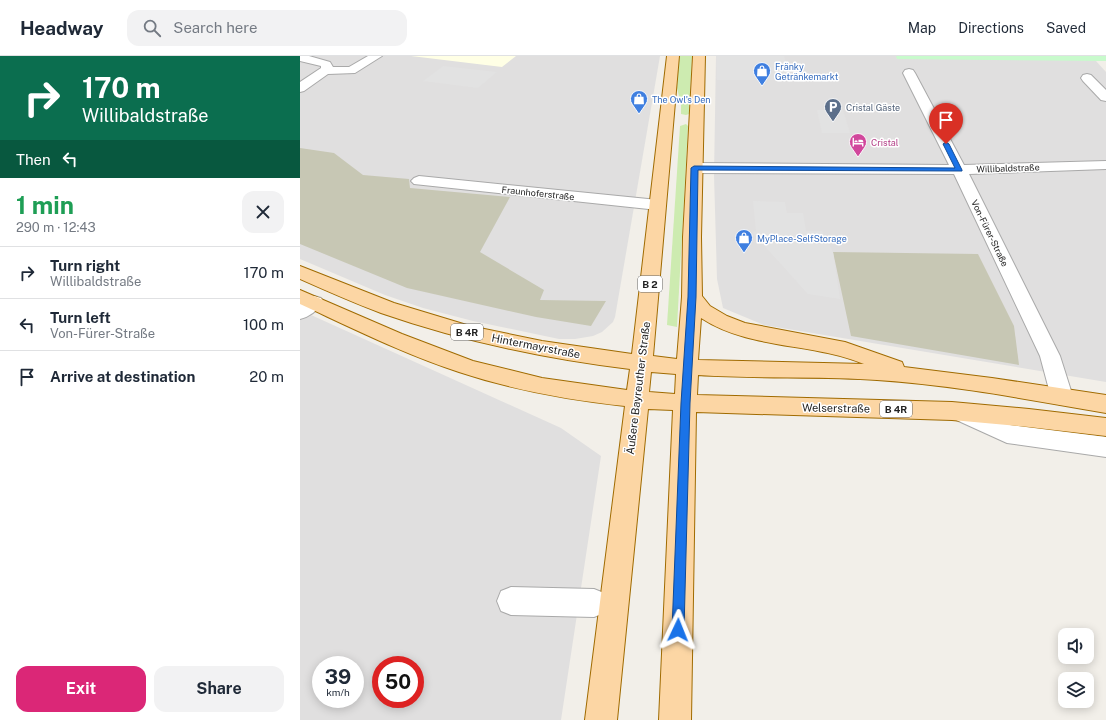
<!DOCTYPE html>
<meta charset="utf-8">
<style>
:root{--surface:#fff;--page:#f2f2f3;--text:#1f2937;--muted:#747a83;--line:#e0e1e3;--accent:#db2777}
body{margin:0;font-family:"Public Sans",sans-serif;background:var(--page);color:var(--text);height:100vh;display:flex;flex-direction:column;font-size:15px;white-space:nowrap}
*{box-sizing:border-box;margin:0}
p{font-size:13px;color:var(--muted)}
.icon{flex:none;width:22px;height:22px;fill:none;stroke:currentColor;stroke-width:2;stroke-linecap:round;stroke-linejoin:round}
.map{position:relative;flex:1;overflow:hidden}
.details{display:flex;flex-direction:column;background:var(--surface);width:300px}
.details>*{flex:none}
.top-card{background:#0b6e4f;color:#fff;overflow:hidden}
.tools{position:absolute;left:758px;top:572px;display:grid;gap:8px}
.tools a{display:grid;place-items:center;width:36px;height:36px;border-radius:8px;background:var(--surface);box-shadow:0 2px 10px #0003;font-size:20px}
.speed{position:absolute;left:12px;top:600px;display:flex;gap:8px;font-size:20px;font-weight:700;text-align:center}
.speed>*{display:grid;place-content:center;width:52px;height:52px;border-radius:50%;background:var(--surface);box-shadow:0 2px 10px #0003;line-height:1}
.speed small{font-size:10px;font-weight:400}
.speed .limit{border:6px solid #d22;background:#fff;color:#111}
.pin{position:absolute;display:grid;place-items:center;width:34px;height:34px;color:#fff;margin:-41px -17px;border-radius:50% 50% 50% 0;rotate:-45deg;box-shadow:0 0 4px #0007}
.pin .icon{rotate:45deg}
.me{position:absolute;width:44px;margin:-22px;rotate:2deg;stroke-linejoin:round;filter:drop-shadow(0 0 3px #0008)}
.turn{display:flex;align-items:center;gap:14px;height:84px;padding:0 16px;font-size:18px}
.turn .icon{width:52px;height:52px;stroke-width:2.5}
.turn b{display:block;font-size:28px;line-height:34px}
.then{display:flex;align-items:center;height:38px;padding:0 16px;background:#0003;gap:8px;font-size:15px}
.round{display:grid;place-items:center;flex:none;width:42px;height:42px;border-radius:12px;background:var(--page)}
.overview{display:flex;align-items:center;justify-content:space-between;height:68px;padding:0 16px}
h1{font-size:24px;font-weight:700;line-height:30px;color:#1e9e55}
.cta{display:flex;gap:8px;margin-top:auto;padding:8px 16px}
.cta a{flex:1;height:46px;border-radius:12px;background:var(--accent);color:#fff;font-size:16px;font-weight:700;line-height:46px;text-align:center}
.cta a+a{background:var(--page);color:var(--text)}
ul{padding:0;list-style:none}
li{display:flex;align-items:center;gap:12px;height:52px;padding:0 16px;border-top:1px solid var(--line)}
li div{flex:1}
li b{display:block;font-size:15px}
li em{font-style:normal}
header{display:flex;align-items:center;gap:24px;box-sizing:border-box;height:56px;padding:0 20px;background:var(--surface);border-bottom:1px solid var(--line)}
header strong{font-size:19px}
nav{display:flex;gap:22px;margin-inline-start:auto;font-size:14px}
.search{width:280px;height:36px;background:var(--page);display:flex;align-items:center;gap:10px;box-sizing:border-box;padding:0 14px;border-radius:12px;color:var(--muted);font-size:15px}
main{display:flex;flex:1;min-height:0}
.map>svg:first-child{display:block}
.residential{fill:#e0dfdf;fill-rule:evenodd}
.education{fill:#ffffe5}
.construction{fill:#c7c7b4}
.grass{fill:#cdebb0}
.park{fill:#c8facc}
.parking{fill:#e2e2e2}
.lines{fill:none;stroke-linecap:round;stroke-linejoin:round}
.minor-casing{stroke:#a9a9a9;stroke-width:2}
.major-casing{stroke:#a06b00;stroke-width:2}
.minor{fill:#fff;fill-rule:evenodd}
.major{fill:#fcd6a4;fill-rule:evenodd}
.route{fill:#1a73e8;stroke:#114b97}
.labels{text-anchor:middle;dominant-baseline:central;stroke-width:3;stroke-linejoin:round;paint-order:stroke}
.far-shop-label{font-size:9px;fill:#366cbe;stroke:#fff;text-anchor:start}
.far-service-label{font-size:9px;fill:#4e5e75;stroke:#fff;text-anchor:start}
.far-hotel-label{font-size:9px;fill:#b23c85;stroke:#fff;text-anchor:start}
.far-street-label{font-size:9px;fill:#222;stroke:#fff}
.shield{fill:#fff;stroke:#646464;stroke-width:1}
.shield-label{font-size:10px;font-weight:bold;fill:#222}
.street-label{font-size:11px;fill:#222;stroke:#fff}
</style>
<header>
<strong>Headway</strong>
<div class="search"><svg class="icon" aria-label="search" viewBox="0 0 24 24"><circle cx="10" cy="10" r="6"/><path d="M15 15l6 6"/></svg>Search here</div>
<nav><a>Map</a><a>Directions</a><a>Saved</a></nav>
</header>
<main>
<section class="details">
<div class="top-card">
<div class="turn"><svg class="icon" aria-label="right" viewBox="0 0 24 24"><path d="M7 20v-9h11M14 6l5 5-5 5"/></svg><div><b>170 m</b>Willibaldstraße</div></div>
<div class="then">Then<svg class="icon" aria-label="left" viewBox="0 0 24 24"><path d="M17 20v-9H6M10 6l-5 5 5 5"/></svg></div>
</div>
<div class="overview"><div><h1>1 min</h1><p>290 m · 12:43</p></div><a class="round"><svg class="icon" aria-label="close" viewBox="0 0 24 24"><path d="M6 6l12 12M18 6L6 18"/></svg></a></div>
<ul>
<li><svg class="icon" aria-label="right" viewBox="0 0 24 24"><path d="M7 20v-9h11M14 6l5 5-5 5"/></svg><div><b>Turn right</b><p>Willibaldstraße</p></div><em>170 m</em></li>
<li><svg class="icon" aria-label="left" viewBox="0 0 24 24"><path d="M17 20v-9H6M10 6l-5 5 5 5"/></svg><div><b>Turn left</b><p>Von-Fürer-Straße</p></div><em>100 m</em></li>
<li><svg class="icon" aria-label="arrive" viewBox="0 0 24 24"><path d="M6 21V4h12l-3 4 3 4H6"/></svg><div><b>Arrive at destination</b></div><em>20 m</em></li>
</ul>
<div class="cta"><a>Exit</a><a>Share</a></div>
</section>
<div class="map">
<svg width="806" height="664" viewBox="0 0 806 664">
<rect width="100%" height="100%" fill="#f2efe9"/>
<!-- residential -->
<g class="residential">
<path d="M0,0H360L315,261L313,266L302,276L293,280L275,283H259L173,265L123,252L85,239L0,203Z"/>
<path d="M416,0H806V5H796L806,16V326L464,269L423,252L417,223L414,119Z"/>
<path d="M0,254L261,372L301,400L261,664H0ZM21,609H55V643H21ZM81,609H115V643H81Z"/>
</g>
<!-- education -->
<path class="education" d="M111,0H216L202,11Z"/>
<!-- construction -->
<g class="construction">
<path d="M0,92L34,97L63,119L109,123L110,132L210,141L180,196L244,234L240,244L306,245L291,270L236,261L107,232L0,188Z"/>
<path d="M533,196L678,198L714,270L719,309L551,280Z"/>
</g>
<!-- grass -->
<g class="grass">
<path d="M379,0H392L389,58L386,59L381,58V48L377,32Z"/>
<path d="M386,68L388,70L377,271L367,269L380,70Z"/>
</g>
<!-- park -->
<path class="park" d="M596,0H806V5L597,3Z"/>
<!-- parking -->
<g class="parking">
<path d="M416,0H484L490,24H417Z"/>
<path d="M143,10L197,16L178,32L123,25Z"/>
<path d="M517,54H543L550,77H522Z"/>
<path d="M453,145L485,146L487,157H503L506,175H522L533,196L540,243L508,238L452,176L456,175Z"/>
</g>
<g class="lines">
<defs>
<g id="minor">
<path d="M0,0H9L30,6L33,11H49L68,0H82L55,17L28,18L4,35L0,36V26L21,12V10L0,5Z"/>
<path d="M609,13L613,14L615,17L664,109L806,105V113L669,118L760,300L773,341L770,347L762,349L754,347L751,341L740,300L654,118L395,117L390,115L387,112L390,109L395,107L649,109L603,17L605,14Z"/>
<path d="M787,18L791,19L806,34V45L801,44L783,25L781,22L783,19Z"/>
<path d="M119,120L358,144L364,146L366,149L364,152L358,154L114,128L111,125L114,122Z"/>
<path d="M14,240L21,242L24,246C18,254 9,261 0,263V247L7,242Z"/>
<path d="M660,347L710,369L806,381V401L707,387L652,362L649,356L652,350Z"/>
<path d="M211,531L294,533L304,537L308,547L304,557L294,561L211,559L201,555L197,545L201,535Z"/>
</g>
<path id="major" d="M367,0H379L353,300L377,303L382,241L383,181L393,0H405L401,181L402,240L410,250L427,260L445,267L545,286L602,306L604,311L692,322L806,339V357C730,344 654,329 577,324C517,320 457,323 398,319L397,339L652,346L729,353L806,362V380L729,371L652,364L396,356L391,664H359L373,354L348,353L317,664H285L325,350C269,344 213,334 159,316C104,298 52,272 0,248V234L102,278L173,305L242,322L327,334L330,313C246,303 162,285 81,257C54,247 27,235 0,223V210L94,247L170,270L242,285L332,298ZM401,262C450,294 511,286 564,308L398,304ZM351,316L376,318L375,338L349,336Z"/>
</defs>
<!-- minor casing -->
<use href="#minor" class="minor-casing"/>
<!-- major casing -->
<use href="#major" class="major-casing"/>
<!-- minor -->
<use href="#minor" class="minor"/>
<!-- major -->
<use href="#major" class="major"/>
</g>
<!-- route -->
<path class="route" d="M646,86L649,88L662,114V115L398,114L396,241L390,347L384,574L382,578L378,580L374,578L372,574L381,347L388,241L391,112L394,110L655,112L643,88Z"/>
<!-- icons -->
<defs>
<symbol id="shop-pin" viewBox="-11 -11 22 30"><path d="M0 17L-7.5 6A9.5 9.5 0 1 1 7.5 6Z" fill="#3f7fe0" stroke="#fff"/><path d="M-5-2.5h2.3a2.7 3.5 0 0 1 5.4 0H5L5.5 6h-11ZM-1.5-2.5h3a1.5 2.3 0 0 0-3 0Z" fill="#fff"/></symbol>
<symbol id="parking-pin" viewBox="-11 -11 22 30"><path d="M0 17L-7.5 6A9.5 9.5 0 1 1 7.5 6Z" fill="#5c6f8a" stroke="#fff"/><path d="M-3.5-5.5H1a3.5 3.5 0 0 1 0 7H-1V5.5H-3.5ZM-1-3.4V-.6H.8a1.4 1.4 0 0 0 0-2.8Z" fill="#fff"/></symbol>
<symbol id="hotel-pin" viewBox="-11 -11 22 30"><path d="M0 17L-7.5 6A9.5 9.5 0 1 1 7.5 6Z" fill="#d1479c" stroke="#fff"/><path d="M-6-4.5h1.5V1H6V5H4.5V3h-9V5H-6ZM-4 0a1.8 1.8 0 1 1 3.6 0ZM.5 0V-2.5h3Q6-2.5 6 0Z" fill="#fff"/></symbol>
</defs>
<g fill-rule="evenodd">
<use href="#shop-pin" x="452" y="5" width="20" height="27"/>
<use href="#shop-pin" x="329" y="33" width="20" height="27"/>
<use href="#parking-pin" x="523" y="41" width="20" height="27"/>
<use href="#hotel-pin" x="548" y="76" width="20" height="27"/>
<use href="#shop-pin" x="434" y="172" width="20" height="27"/>
</g>
<g class="labels">
<!-- far-shop labels -->
<g class="far-shop-label">
<text x="475" y="10">Fränky<tspan x="475" dy="10">Getränkemarkt</tspan></text>
<text x="352" y="43">The Owl's Den</text>
<text x="457" y="182">MyPlace-SelfStorage</text>
</g>
<!-- far-service labels -->
<g class="far-service-label">
<text x="546" y="51">Cristal Gäste</text>
</g>
<!-- far-hotel labels -->
<g class="far-hotel-label">
<text x="571" y="86">Cristal</text>
</g>
<!-- far-street labels -->
<g class="far-street-label">
<text transform="translate(708 112) rotate(-2)">Willibaldstraße</text>
<text transform="translate(238 137) rotate(6)">Fraunhoferstraße</text>
<text transform="translate(690 177) rotate(64)">Von-Fürer-Straße</text>
</g>
<!-- shield labels -->
<g class="shield">
<rect x="338" y="220" width="24" height="16" rx="3"/>
<rect x="151" y="268" width="32" height="16" rx="3"/>
<rect x="580" y="345" width="32" height="16" rx="3"/>
</g>
<g class="shield-label">
<text x="350" y="228">B 2</text>
<text x="167" y="276">B 4R</text>
<text x="596" y="353">B 4R</text>
</g>
<!-- street labels -->
<g class="street-label">
<text transform="translate(236 290) rotate(11)">Hintermayrstraße</text>
<text transform="translate(338 332) rotate(-83)">Äußere Bayreuther Straße</text>
<text transform="translate(536 352) rotate(1)">Welserstraße</text>
</g>
</g>
</svg>
<div class="tools">
<a><svg class="icon" aria-label="sound" viewBox="0 0 24 24"><path d="M4 9h4l5-4v14l-5-4H4zM17 9q2 3 0 6"/></svg></a>
<a><svg class="icon" aria-label="layers" viewBox="0 0 24 24"><path d="M12 4l9 5-9 5-9-5zM3 14l9 5 9-5"/></svg></a>
</div>
<div class="speed"><div>39<small>km/h</small></div><div class="limit">50</div></div>
<div class="pin" style="left:646px;top:88px;background:#d93025"><svg class="icon" aria-label="arrive" viewBox="0 0 24 24"><path d="M6 21V4h12l-3 4 3 4H6"/></svg></div>
<svg class="me" style="left:378px;top:574px" viewBox="-20 -20 40 40"><path d="M0-17L14 15 0 8-14 15z" fill="#1a73e8" stroke="#fff" stroke-width="4"/></svg>
</div>
</main>
